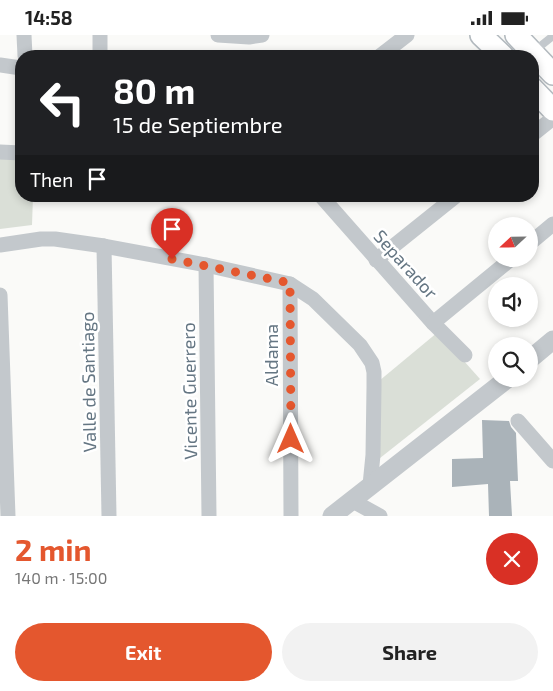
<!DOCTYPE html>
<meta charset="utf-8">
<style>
:root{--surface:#fff;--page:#f2f2f2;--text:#222;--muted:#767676;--accent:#e4572e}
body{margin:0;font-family:"Exo 2",sans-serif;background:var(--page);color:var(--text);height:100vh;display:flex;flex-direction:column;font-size:19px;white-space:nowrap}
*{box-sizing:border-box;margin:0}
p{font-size:16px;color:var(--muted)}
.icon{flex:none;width:28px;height:28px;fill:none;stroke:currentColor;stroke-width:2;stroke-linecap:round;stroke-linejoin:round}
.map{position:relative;height:481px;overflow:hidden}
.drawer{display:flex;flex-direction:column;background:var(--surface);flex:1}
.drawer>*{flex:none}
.hud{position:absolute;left:15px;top:15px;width:524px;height:152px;border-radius:20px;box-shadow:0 2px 8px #0003;background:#202124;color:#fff;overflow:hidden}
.needle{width:32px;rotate:248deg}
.controls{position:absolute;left:488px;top:182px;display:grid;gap:10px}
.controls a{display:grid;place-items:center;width:50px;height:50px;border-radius:50%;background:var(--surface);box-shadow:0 2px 8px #0003;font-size:25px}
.pin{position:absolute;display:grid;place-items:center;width:42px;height:42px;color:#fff;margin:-51px -21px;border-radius:50% 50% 50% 0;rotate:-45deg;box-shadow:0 0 5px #0007}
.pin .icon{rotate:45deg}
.me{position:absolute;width:55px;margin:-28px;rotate:0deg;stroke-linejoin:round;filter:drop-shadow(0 0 4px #0008)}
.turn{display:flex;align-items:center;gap:18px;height:105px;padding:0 15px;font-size:22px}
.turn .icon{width:65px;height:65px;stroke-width:2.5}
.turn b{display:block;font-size:35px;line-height:42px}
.then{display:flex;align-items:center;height:48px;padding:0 15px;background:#0003;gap:10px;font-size:19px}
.round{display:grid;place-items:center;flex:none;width:52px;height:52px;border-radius:26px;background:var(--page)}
.headline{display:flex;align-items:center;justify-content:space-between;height:85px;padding:0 15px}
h1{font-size:30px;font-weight:700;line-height:38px;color:var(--accent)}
.action{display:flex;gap:10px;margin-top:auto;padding:10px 15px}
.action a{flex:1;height:58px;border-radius:30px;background:var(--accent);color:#fff;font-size:20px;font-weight:700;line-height:58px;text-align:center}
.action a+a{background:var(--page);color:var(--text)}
.status{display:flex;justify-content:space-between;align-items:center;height:35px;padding:0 25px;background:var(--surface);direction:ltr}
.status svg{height:14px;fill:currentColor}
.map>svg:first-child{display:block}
.green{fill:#dadfd7}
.building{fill:#aab3b9}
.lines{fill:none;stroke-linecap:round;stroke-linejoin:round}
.secondary-casing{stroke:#b3babf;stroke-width:24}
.service{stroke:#c3c8cc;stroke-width:8}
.minor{stroke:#c3c8cc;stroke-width:15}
.tertiary{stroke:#c3c8cc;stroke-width:19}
.secondary{stroke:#fff;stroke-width:21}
.route{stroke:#e4572e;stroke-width:9;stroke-dasharray:0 16.2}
.labels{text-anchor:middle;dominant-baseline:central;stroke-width:5;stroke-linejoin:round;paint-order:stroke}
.street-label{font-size:18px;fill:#657683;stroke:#fff}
</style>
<div class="status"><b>14:58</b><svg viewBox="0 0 49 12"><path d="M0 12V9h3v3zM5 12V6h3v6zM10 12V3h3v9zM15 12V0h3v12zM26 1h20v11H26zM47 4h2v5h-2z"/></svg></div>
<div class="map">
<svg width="553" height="481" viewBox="0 0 553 481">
<rect width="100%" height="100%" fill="#fafaf8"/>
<!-- green -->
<g class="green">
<path d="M0,120L21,123V161H33L32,190L0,194Z"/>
<path d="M438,297L480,344L375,427L379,346Z"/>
</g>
<!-- building -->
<path class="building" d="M482,385L509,386L511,392L516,398L518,446H510L512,481H489L488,449L452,452V424L483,423Z"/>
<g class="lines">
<defs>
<g id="secondary">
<path d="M481,0L503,21"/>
<path d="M516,0L553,39"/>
<path d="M532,53L553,75"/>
</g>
</defs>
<!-- secondary casing -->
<use href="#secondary" class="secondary-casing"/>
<!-- service -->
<path class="service" d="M533,17L553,1"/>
<!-- minor -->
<g class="minor">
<path d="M24,0L25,21"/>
<path d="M218,0L249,2L262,0"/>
<path d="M100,21V0"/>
<path d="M380,21L407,0"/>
<path d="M0,30L21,33"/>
<path d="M532,100L553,83"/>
<path d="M0,117L21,118"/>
<path d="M321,161L433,288L465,320"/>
<path d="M529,209L553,189"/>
<path d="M0,210L41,204H55L104,211L206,230L290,249L313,264L360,310L372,328L374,337V352L373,420L370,450"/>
<path d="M104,211L109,481"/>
<path d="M376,225L456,161"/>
<path d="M206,230L209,481"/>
<path d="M290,249L291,481"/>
<path d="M0,260L8,481"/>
<path d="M433,288L511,224"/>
<path d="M518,386L553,426"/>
<path d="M351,465L380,481"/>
</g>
<!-- tertiary -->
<g class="tertiary">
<path d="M529,325L553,305"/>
<path d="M332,481L507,344"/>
</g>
<!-- secondary -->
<use href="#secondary" class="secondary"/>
</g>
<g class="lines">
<!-- route -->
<path class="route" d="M172,224L290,248L291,404"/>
</g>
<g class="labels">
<!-- street labels -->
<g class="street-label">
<text transform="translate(406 229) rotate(48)">Separador</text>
<text transform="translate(271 320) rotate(-90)">Aldama</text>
<text transform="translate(88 347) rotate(-91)">Valle de Santiago</text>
<text transform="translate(189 356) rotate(-91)">Vicente Guerrero</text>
</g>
</g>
</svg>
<div class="controls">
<a><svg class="needle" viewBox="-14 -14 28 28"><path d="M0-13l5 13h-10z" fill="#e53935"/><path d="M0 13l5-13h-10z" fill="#767676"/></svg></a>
<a><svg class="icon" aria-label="sound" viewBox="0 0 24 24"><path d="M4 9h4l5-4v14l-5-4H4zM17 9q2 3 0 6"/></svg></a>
<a><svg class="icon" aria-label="search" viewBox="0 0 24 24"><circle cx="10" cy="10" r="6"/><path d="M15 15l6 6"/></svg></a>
</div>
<div class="pin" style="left:172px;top:224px;background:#d93025"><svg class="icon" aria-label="arrive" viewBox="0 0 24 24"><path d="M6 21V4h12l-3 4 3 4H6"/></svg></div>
<svg class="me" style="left:291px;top:404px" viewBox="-20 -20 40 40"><path d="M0-17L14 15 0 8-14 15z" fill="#e4572e" stroke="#fff" stroke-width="4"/></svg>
<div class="hud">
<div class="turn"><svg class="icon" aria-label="left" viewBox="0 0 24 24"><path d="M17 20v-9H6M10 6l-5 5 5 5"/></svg><div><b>80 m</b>15 de Septiembre</div></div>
<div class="then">Then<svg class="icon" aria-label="arrive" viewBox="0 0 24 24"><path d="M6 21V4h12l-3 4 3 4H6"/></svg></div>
</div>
</div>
<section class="drawer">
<div class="headline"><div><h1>2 min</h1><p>140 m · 15:00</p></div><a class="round" style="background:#d93025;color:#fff"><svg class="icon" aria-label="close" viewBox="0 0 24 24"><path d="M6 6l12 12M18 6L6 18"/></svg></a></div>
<div class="action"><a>Exit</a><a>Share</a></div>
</section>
